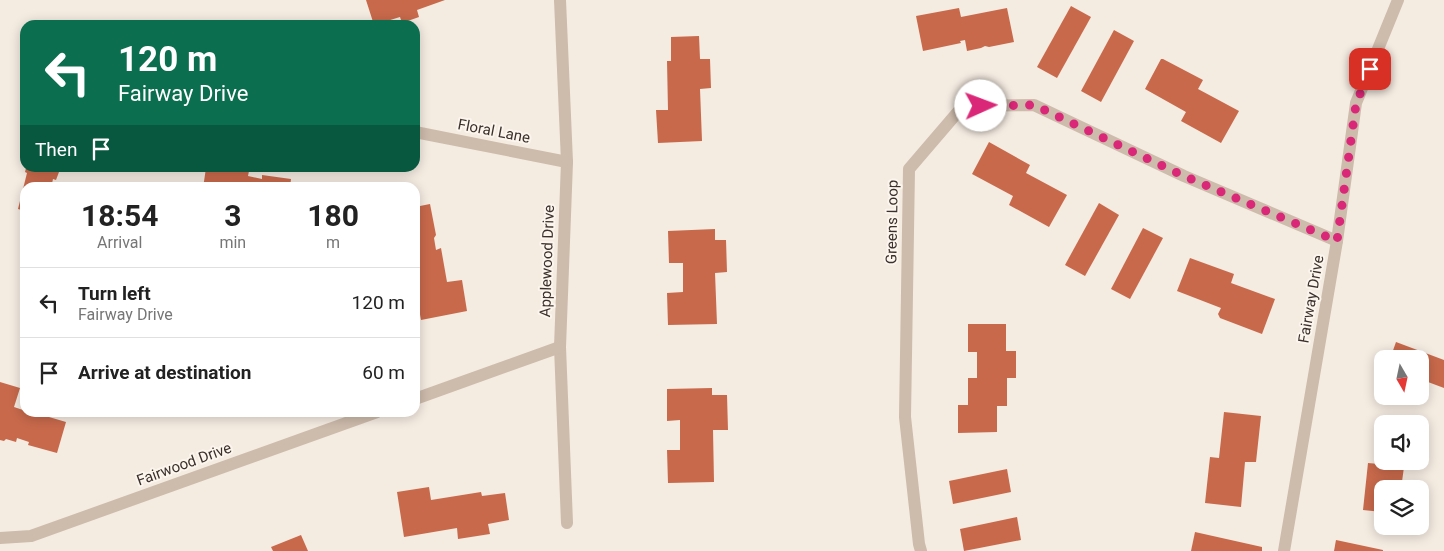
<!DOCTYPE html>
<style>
:root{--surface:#fff;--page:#f2f2f2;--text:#222;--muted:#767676;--line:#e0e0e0}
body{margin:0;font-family:Roboto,sans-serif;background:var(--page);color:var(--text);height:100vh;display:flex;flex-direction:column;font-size:19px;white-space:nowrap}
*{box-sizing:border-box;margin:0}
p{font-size:16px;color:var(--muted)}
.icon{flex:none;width:28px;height:28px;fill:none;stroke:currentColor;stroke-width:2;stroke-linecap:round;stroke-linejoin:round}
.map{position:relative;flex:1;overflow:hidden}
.details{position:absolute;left:20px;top:182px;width:400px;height:235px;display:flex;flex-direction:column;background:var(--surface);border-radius:15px;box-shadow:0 2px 12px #0003}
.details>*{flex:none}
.top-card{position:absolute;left:20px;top:20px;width:400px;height:152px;border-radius:15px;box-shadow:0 2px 12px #0003;background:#0b6e4f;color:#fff;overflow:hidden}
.needle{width:32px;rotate:171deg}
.fabs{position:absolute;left:1374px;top:350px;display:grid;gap:10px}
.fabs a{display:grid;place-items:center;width:55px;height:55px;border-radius:10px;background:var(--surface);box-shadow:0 2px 12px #0003;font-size:25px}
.pin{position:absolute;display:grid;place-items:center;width:42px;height:42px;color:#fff;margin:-21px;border-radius:10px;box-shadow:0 2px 8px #0006}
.me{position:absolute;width:55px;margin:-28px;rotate:88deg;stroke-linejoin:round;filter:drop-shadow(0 0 4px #0008)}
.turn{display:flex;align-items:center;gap:18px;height:105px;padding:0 15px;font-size:22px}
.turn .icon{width:65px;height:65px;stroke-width:2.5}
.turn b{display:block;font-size:35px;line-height:42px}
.then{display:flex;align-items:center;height:48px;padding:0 15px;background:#0003;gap:10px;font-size:19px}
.eta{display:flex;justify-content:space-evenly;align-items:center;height:85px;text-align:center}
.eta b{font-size:30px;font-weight:700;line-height:35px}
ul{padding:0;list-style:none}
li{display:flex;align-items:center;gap:15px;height:70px;padding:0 15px;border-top:1px solid var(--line)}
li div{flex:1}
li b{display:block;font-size:19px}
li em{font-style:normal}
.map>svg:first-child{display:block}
.building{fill:#c8694b}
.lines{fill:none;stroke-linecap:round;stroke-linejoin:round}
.minor{stroke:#cdbbac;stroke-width:12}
.route{stroke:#db2777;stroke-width:9;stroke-dasharray:0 16.2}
.labels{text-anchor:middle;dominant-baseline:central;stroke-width:4;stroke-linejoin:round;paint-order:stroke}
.street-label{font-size:15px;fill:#3b302b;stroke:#fbf5ee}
</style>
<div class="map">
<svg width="1444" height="551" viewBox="0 0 1444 551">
<rect width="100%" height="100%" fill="#f4ebe1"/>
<!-- building -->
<g class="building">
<path d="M366,0H445L417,10L419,17L402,23L400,17L374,25Z"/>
<path d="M1071,6L1091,17L1057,78L1037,67Z"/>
<path d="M959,8L961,17L1007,8L1014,42L989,47L985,46L981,48L967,51L965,40L960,41L961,43L923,51L916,16Z"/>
<path d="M1114,30L1134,41L1101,102L1081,91Z"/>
<path d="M699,36L700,59H710L711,88L700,89L702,141L658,143L656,110H668L667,61H671V37Z"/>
<path d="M1161,59H1163L1203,80L1198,89L1239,111L1221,143L1181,121L1186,112L1145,89Z"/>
<path d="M989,142L1030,165L1026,173L1067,195L1049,227L1009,205L1013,196L972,174Z"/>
<path d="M26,168H57V170L59,172L56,180L53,179L51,188H25V211L18,209L27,173L25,172Z"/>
<path d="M206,168H226L249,171L248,176L262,179V175L291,179L290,188H203Z"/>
<path d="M1099,203L1119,215L1085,276L1065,265Z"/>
<path d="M430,204L436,235L434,238L436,250L441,248L447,282L462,280L467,311L421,320L415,288V207Z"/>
<path d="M1143,228L1163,238L1130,299L1111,289Z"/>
<path d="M715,229V240H726L727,272L715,273L717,324L668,325L667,293L683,292V263H669L668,231Z"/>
<path d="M1190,258L1234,274L1231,283L1275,299L1262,334L1220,318L1218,314L1221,308L1177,291Z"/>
<path d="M968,324H1006V351H1016V378H1007V406H997V432L958,433V405H968V378H977V352H968Z"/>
<path d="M1396,342L1444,360V388L1420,379V359H1390Z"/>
<path d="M0,382L20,388L14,407L23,410L25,403V412H50L49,417L66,422L57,453L28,445L29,442L17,438L16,442L6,439L4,441L0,440Z"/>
<path d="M712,388V395H727L728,430H713L714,482L668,483L667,450H680V420L667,421V389Z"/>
<path d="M1224,412L1261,416L1256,462H1245L1241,507L1205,503L1210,457L1219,458Z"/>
<path d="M1384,418L1419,422V424H1383Z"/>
<path d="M1381,440H1382V461H1414L1413,469L1404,467L1401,489H1382V512L1363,510L1368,463L1379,464Z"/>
<path d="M1007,469L1011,492L953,504L949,481Z"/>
<path d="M429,487L431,500L481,492L482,496L505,493L509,520L488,524L490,534L458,539L457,528L404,537L397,492Z"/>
<path d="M1017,517L1021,540L964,551L960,529Z"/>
<path d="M1195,532L1262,547V551H1191Z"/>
<path d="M301,535L308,551H273L271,547Z"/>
<path d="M1336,540L1383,550V551H1334Z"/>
</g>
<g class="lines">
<!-- minor -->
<g class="minor">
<path d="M560,0L567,162L560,347L567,523"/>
<path d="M415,132L567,162"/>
<path d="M415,399L560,347"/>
<path d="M0,538L31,536L377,412"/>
<path d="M921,551L919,544L905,417L909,169L963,106L1034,105L1184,176L1337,241"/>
<path d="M1284,551L1337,241L1356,103L1398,0"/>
</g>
</g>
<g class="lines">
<!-- route -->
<path class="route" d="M981,106L1034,105L1184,176L1337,241L1356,104L1370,69"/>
</g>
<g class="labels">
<!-- street labels -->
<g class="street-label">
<text transform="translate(494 131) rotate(11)">Floral Lane</text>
<text transform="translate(892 222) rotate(-89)">Greens Loop</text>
<text transform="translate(547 261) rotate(-88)">Applewood Drive</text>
<text transform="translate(1311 299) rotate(-80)">Fairway Drive</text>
<text transform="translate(184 464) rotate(-20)">Fairwood Drive</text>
</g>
</g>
</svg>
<div class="fabs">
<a><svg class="needle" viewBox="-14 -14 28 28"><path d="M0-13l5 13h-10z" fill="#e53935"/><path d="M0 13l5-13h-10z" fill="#767676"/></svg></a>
<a><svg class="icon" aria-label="sound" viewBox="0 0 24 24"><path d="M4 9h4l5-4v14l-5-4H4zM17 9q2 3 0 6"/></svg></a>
<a><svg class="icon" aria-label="layers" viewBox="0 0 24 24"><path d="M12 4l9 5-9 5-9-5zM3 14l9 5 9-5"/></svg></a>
</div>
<div class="pin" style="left:1370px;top:69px;background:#d93025"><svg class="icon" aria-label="arrive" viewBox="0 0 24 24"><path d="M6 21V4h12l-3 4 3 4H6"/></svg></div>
<svg class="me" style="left:981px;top:106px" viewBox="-20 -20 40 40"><circle r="19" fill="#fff"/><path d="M0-13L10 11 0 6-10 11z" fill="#db2777"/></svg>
<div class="top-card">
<div class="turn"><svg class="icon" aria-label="left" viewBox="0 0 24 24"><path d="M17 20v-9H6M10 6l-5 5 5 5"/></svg><div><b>120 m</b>Fairway Drive</div></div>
<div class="then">Then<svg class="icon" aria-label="arrive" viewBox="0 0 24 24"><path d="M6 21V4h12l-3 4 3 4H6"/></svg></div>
</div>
<section class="details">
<div class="eta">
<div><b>18:54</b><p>Arrival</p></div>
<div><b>3</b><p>min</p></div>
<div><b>180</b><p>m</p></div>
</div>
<ul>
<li><svg class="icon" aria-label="left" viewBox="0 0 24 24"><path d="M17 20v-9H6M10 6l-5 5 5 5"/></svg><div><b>Turn left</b><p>Fairway Drive</p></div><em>120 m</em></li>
<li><svg class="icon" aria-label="arrive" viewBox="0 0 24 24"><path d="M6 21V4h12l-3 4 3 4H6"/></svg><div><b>Arrive at destination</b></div><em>60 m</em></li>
</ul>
</section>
</div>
